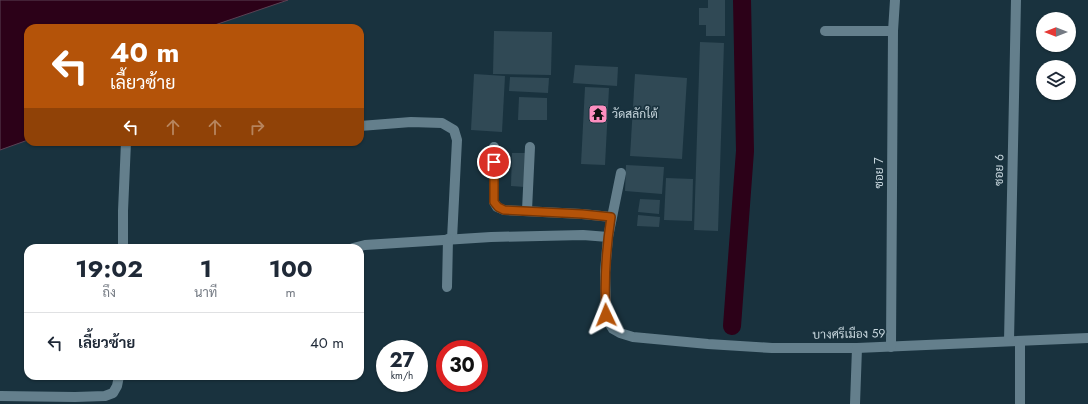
<!DOCTYPE html>
<html lang="th">
<meta charset="utf-8">
<style>
:root{--surface:#fff;--page:#f6f6f7;--text:#1f2937;--muted:#747a83;--line:#e0e1e3}
body{margin:0;font-family:Jost,Sarabun,sans-serif;background:var(--page);color:var(--text);height:100vh;display:flex;flex-direction:column;font-size:15px;white-space:nowrap}
*{box-sizing:border-box;margin:0}
p{font-size:13px;color:var(--muted)}
.icon{flex:none;width:22px;height:22px;fill:none;stroke:currentColor;stroke-width:2;stroke-linecap:round;stroke-linejoin:round}
.map{position:relative;flex:1;overflow:hidden}
.drawer{position:absolute;left:24px;top:244px;width:340px;height:136px;display:flex;flex-direction:column;background:var(--surface);border-radius:12px;box-shadow:0 1px 3px #0004}
.drawer>*{flex:none}
.banner{position:absolute;left:24px;top:24px;width:340px;height:122px;border-radius:12px;box-shadow:0 1px 3px #0004;background:#b45309;color:#fff;overflow:hidden}
.needle{width:26px;rotate:270deg}
.controls{position:absolute;left:1036px;top:12px;display:grid;gap:8px}
.controls a{display:grid;place-items:center;width:40px;height:40px;border-radius:50%;background:var(--surface);box-shadow:0 1px 3px #0004;font-size:20px}
.speed{position:absolute;left:376px;top:340px;display:flex;gap:8px;font-size:20px;font-weight:700;text-align:center}
.speed>*{display:grid;place-content:center;width:52px;height:52px;border-radius:50%;background:var(--surface);box-shadow:0 1px 3px #0004;line-height:1}
.speed small{font-size:10px;font-weight:400}
.speed .limit{border:6px solid #d22;background:#fff;color:#111}
.pin{position:absolute;display:grid;place-items:center;width:34px;height:34px;color:#fff;margin:-17px;border:2px solid #fff;border-radius:50%;box-shadow:0 1px 4px #0007}
.me{position:absolute;width:44px;margin:-22px;rotate:358deg;stroke-linejoin:round;filter:drop-shadow(0 0 3px #0008)}
.turn{display:flex;align-items:center;gap:14px;height:84px;padding:0 20px;font-size:18px}
.turn .icon{width:52px;height:52px;stroke-width:2.5}
.turn b{display:block;font-size:28px;line-height:34px}
.lanes{display:flex;align-items:center;height:38px;padding:0 20px;background:#0003;justify-content:center;gap:20px;direction:ltr}
.lanes .off{opacity:.35}
.eta{display:flex;justify-content:space-evenly;align-items:center;height:68px;text-align:center}
.eta b{font-size:24px;font-weight:700;line-height:28px}
ul{padding:0;list-style:none}
li{display:flex;align-items:center;gap:12px;height:60px;padding:0 20px;border-top:1px solid var(--line)}
li div{flex:1}
li b{display:block;font-size:15px}
li em{font-style:normal}
.map>svg:first-child{display:block}
.water{fill:#2c0118;stroke:#5b4254}
.lines{fill:none;stroke-linecap:round;stroke-linejoin:round}
.canal{stroke:#2c0118;stroke-width:18}
.building{fill:#304955}
.minor{stroke:#647f8c;stroke-width:10}
.route-casing{stroke:#753606;stroke-width:10}
.route{stroke:#b45309;stroke-width:7}
.labels{text-anchor:middle;dominant-baseline:central;stroke-width:3.5;stroke-linejoin:round;paint-order:stroke}
.poi-label{font-size:12px;fill:#c9d8df;stroke:#19323e;text-anchor:start}
.street-label{font-size:12px;fill:#c9d8df;stroke:#19323e}
</style>
<div class="map">
<svg width="1088" height="404" viewBox="0 0 1088 404">
<rect width="100%" height="100%" fill="#19323e"/>
<!-- water -->
<path class="water" d="M0,0H288L206,28H28V140L0,150Z"/>
<g class="lines">
<!-- canal -->
<path class="canal" d="M732,326L745,151L742,0"/>
</g>
<!-- building -->
<g class="building">
<path d="M708,0H725V36H706V25H699V8H708Z"/>
<path d="M494,31L552,32L551,75L493,74Z"/>
<path d="M700,42L724,43L718,231L694,230Z"/>
<path d="M575,65L618,67L617,86L573,83Z"/>
<path d="M474,74L505,76L502,132L471,130Z"/>
<path d="M635,74L687,78L682,159L630,156Z"/>
<path d="M510,77L549,78L548,93L509,91Z"/>
<path d="M585,87L609,88L605,165L581,164Z"/>
<path d="M519,97L547,98V120H518Z"/>
<path d="M512,153H526L525,187L511,186Z"/>
<path d="M626,165L664,167L662,194L625,191Z"/>
<path d="M666,178L693,179L692,221L664,220Z"/>
<path d="M640,199L660,200L659,214L638,212Z"/>
<path d="M638,215L660,217L659,227L637,226Z"/>
</g>
<g class="lines">
<!-- minor -->
<g class="minor">
<path d="M825,31H893"/>
<path d="M360,126L411,122L442,123L454,130L457,140L452,239"/>
<path d="M494,147V202L497,207L504,210L582,214L611,217"/>
<path d="M527,210L530,147"/>
<path d="M608,237L621,173"/>
<path d="M123,248V211L126,142"/>
<path d="M353,248L365,245L491,237L583,235L608,237L605,272L606,315L608,321L613,329L620,333L633,337L708,344L772,348H857L1088,338"/>
<path d="M447,287L448,239"/>
<path d="M1009,341L1016,0"/>
<path d="M1020,341V404"/>
<path d="M891,347L893,31L895,0"/>
<path d="M0,396L75,397L105,396L113,393L117,386L119,376"/>
<path d="M855,404L857,348"/>
</g>
</g>
<g class="lines">
<defs>
<path id="route" d="M494,162V202L498,207L504,210L582,214L611,217C606,249 604,282 606,315"/>
</defs>
<!-- route casing -->
<use href="#route" class="route-casing"/>
<!-- route -->
<use href="#route" class="route"/>
</g>
<!-- icons -->
<defs>
<symbol id="temple-square" viewBox="-11 -11 22 22"><rect x="-9" y="-9" width="18" height="18" rx="4" fill="#fd8ebf" stroke="#19323e"/><path d="M0-6L5-2H3V0L6.5 2.5H4V6H1.5V3h-3V6H-4V2.5H-6.5L-3 0V-2H-5Z" fill="#111"/></symbol>
</defs>
<g fill-rule="evenodd">
<use href="#temple-square" x="587" y="103" width="22" height="22"/>
</g>
<g class="labels">
<!-- poi labels -->
<g class="poi-label">
<text x="612" y="114">วัดสลักใต้</text>
</g>
<!-- street labels -->
<g class="street-label">
<text transform="translate(999 170) rotate(-89)">ซอย 6</text>
<text transform="translate(879 173) rotate(-90)">ซอย 7</text>
<text transform="translate(849 334) rotate(-1)">บางศรีเมือง 59</text>
</g>
</g>
</svg>
<div class="controls">
<a><svg class="needle" viewBox="-14 -14 28 28"><path d="M0-13l5 13h-10z" fill="#e53935"/><path d="M0 13l5-13h-10z" fill="#747a83"/></svg></a>
<a><svg class="icon" aria-label="layers" viewBox="0 0 24 24"><path d="M12 4l9 5-9 5-9-5zM3 14l9 5 9-5"/></svg></a>
</div>
<div class="speed"><div>27<small>km/h</small></div><div class="limit">30</div></div>
<div class="pin" style="left:494px;top:162px;background:#d93025"><svg class="icon" aria-label="arrive" viewBox="0 0 24 24"><path d="M6 21V4h12l-3 4 3 4H6"/></svg></div>
<svg class="me" style="left:606px;top:315px" viewBox="-20 -20 40 40"><path d="M0-17L14 15 0 8-14 15z" fill="#b45309" stroke="#fff" stroke-width="4"/></svg>
<div class="banner">
<div class="turn"><svg class="icon" aria-label="left" viewBox="0 0 24 24"><path d="M17 20v-9H6M10 6l-5 5 5 5"/></svg><div><b>40 m</b>เลี้ยวซ้าย</div></div>
<div class="lanes"><svg class="icon" aria-label="left" viewBox="0 0 24 24"><path d="M17 20v-9H6M10 6l-5 5 5 5"/></svg><svg class="icon off" aria-label="ahead" viewBox="0 0 24 24"><path d="M12 20V5M6 11l6-6 6 6"/></svg><svg class="icon off" aria-label="ahead" viewBox="0 0 24 24"><path d="M12 20V5M6 11l6-6 6 6"/></svg><svg class="icon off" aria-label="right" viewBox="0 0 24 24"><path d="M7 20v-9h11M14 6l5 5-5 5"/></svg></div>
</div>
<section class="drawer">
<div class="eta">
<div><b>19:02</b><p>ถึง</p></div>
<div><b>1</b><p>นาที</p></div>
<div><b>100</b><p>m</p></div>
</div>
<ul>
<li><svg class="icon" aria-label="left" viewBox="0 0 24 24"><path d="M17 20v-9H6M10 6l-5 5 5 5"/></svg><div><b>เลี้ยวซ้าย</b></div><em>40 m</em></li>
</ul>
</section>
</div>
